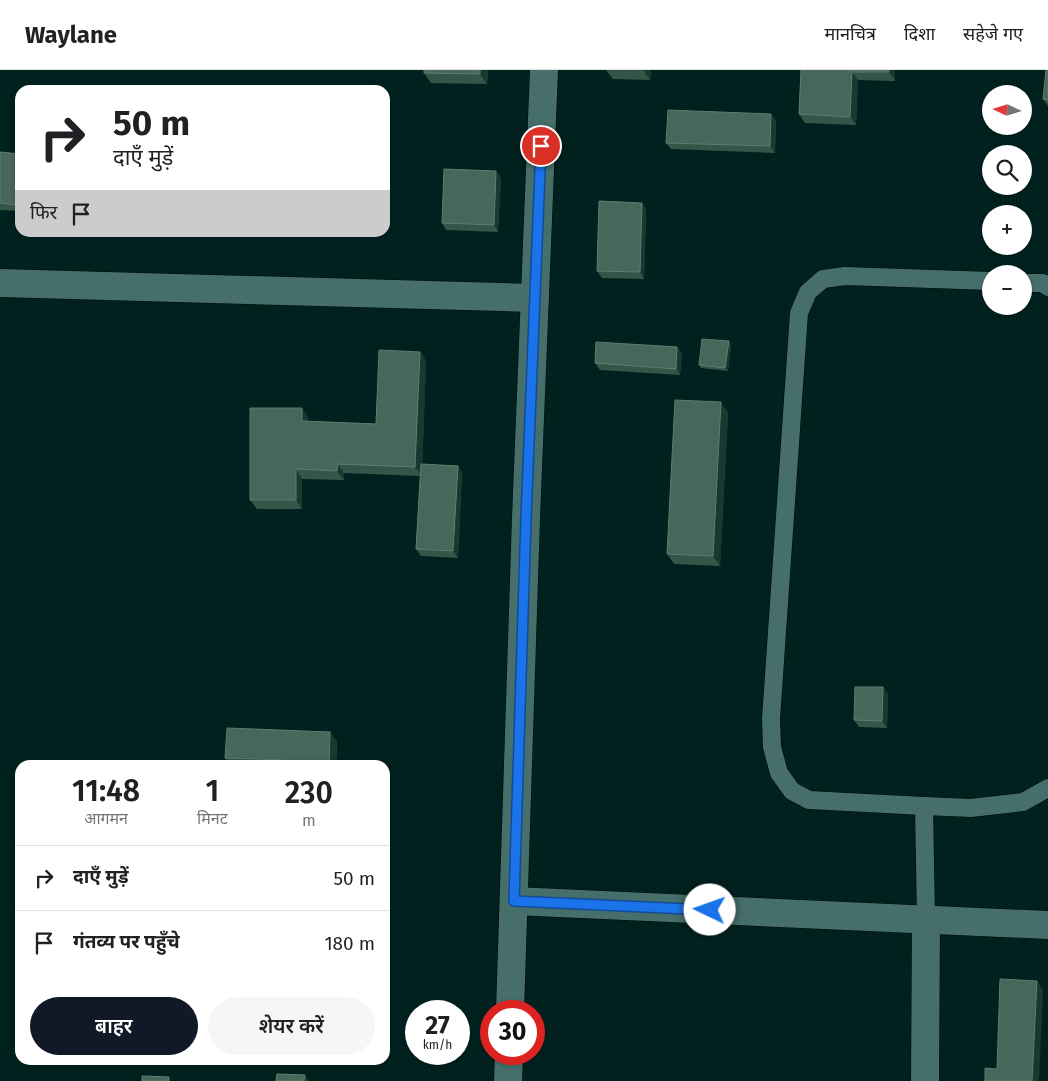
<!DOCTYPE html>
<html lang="hi">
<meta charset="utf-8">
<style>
:root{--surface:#fff;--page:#f6f6f6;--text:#202124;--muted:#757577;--line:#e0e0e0;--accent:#111827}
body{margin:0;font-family:"Fira Sans","Noto Sans Devanagari",sans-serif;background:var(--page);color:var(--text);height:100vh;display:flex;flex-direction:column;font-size:19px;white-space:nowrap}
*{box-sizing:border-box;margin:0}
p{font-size:16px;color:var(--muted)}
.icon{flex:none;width:28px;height:28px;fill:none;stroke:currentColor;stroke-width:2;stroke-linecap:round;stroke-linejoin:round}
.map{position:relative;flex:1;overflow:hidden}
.sheet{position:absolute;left:15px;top:690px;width:375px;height:305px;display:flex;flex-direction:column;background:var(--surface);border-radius:15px;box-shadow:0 1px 4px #0004}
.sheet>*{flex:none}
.top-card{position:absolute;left:15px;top:15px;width:375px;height:152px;border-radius:15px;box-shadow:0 1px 4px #0004;background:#fff;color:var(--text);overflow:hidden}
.needle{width:32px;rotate:274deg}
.fabs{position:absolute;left:982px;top:15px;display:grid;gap:10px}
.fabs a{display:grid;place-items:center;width:50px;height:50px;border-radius:50%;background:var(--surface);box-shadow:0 1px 4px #0004;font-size:25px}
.speed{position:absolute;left:405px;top:930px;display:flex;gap:10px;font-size:25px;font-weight:700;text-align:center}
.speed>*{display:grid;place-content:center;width:65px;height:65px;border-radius:50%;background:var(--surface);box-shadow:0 1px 4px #0004;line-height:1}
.speed small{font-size:12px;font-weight:400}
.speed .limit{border:8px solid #d22;background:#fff;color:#111}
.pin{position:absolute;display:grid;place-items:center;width:42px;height:42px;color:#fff;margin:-21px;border:2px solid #fff;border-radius:50%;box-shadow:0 1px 5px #0007}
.me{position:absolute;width:55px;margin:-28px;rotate:273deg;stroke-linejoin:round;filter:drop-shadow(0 0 4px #0008)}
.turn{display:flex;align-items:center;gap:18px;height:105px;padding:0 15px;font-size:22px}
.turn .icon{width:65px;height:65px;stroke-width:2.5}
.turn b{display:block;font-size:35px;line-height:42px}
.then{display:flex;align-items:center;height:48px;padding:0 15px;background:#0003;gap:10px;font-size:19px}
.eta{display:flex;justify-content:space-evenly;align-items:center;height:85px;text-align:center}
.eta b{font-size:30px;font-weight:600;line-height:35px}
.action{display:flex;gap:10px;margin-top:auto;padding:10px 15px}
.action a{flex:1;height:58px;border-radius:30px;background:var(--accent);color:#fff;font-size:20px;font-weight:600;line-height:58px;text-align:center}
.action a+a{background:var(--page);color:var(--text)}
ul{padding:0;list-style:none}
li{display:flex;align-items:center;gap:15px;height:65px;padding:0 15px;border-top:1px solid var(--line)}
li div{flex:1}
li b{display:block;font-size:19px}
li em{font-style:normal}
header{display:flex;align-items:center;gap:30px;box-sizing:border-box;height:70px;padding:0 25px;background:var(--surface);border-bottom:1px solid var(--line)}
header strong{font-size:24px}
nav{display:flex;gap:28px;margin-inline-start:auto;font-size:18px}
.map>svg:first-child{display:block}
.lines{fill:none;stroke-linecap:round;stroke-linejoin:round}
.lane-casing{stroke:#000a08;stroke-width:19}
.street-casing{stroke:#000a08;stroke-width:29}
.lane{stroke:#466f6b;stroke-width:18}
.street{stroke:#466f6b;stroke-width:28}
.wall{fill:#355548}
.shaded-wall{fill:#183930}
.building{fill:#47675a;stroke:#5f7d72}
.route-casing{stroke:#114b97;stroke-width:12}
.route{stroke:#1a73e8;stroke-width:9}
</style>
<header>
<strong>Waylane</strong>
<nav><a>मानचित्र</a><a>दिशा</a><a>सहेजे गए</a></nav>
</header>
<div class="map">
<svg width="1048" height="1011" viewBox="0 0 1048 1011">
<rect width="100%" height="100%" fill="#01211f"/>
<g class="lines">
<defs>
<g id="lane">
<path d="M1024,213H1043L1048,217"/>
<path d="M924,736L809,730L792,721L779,703L772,677L771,649L799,243L808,222L823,209L845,206L991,211"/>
<path d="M926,850L924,736L971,738L1023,732L1048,718"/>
</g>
<g id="street">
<path d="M0,213L535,228"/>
<path d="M514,831L1048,855"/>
<path d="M510,941L526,448L544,0"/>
<path d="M508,1011L509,984"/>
<path d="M925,1011L926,850"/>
</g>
</defs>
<!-- lane casing -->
<use href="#lane" class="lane-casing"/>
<!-- street casing -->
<use href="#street" class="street-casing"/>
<!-- lane -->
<use href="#lane" class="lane"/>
<!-- street -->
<use href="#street" class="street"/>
</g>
<!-- wall -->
<g class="wall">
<path d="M488,0L487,14L431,13L424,3Z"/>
<path d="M606,0H651L650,10L613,9Z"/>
<path d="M801,0H895V11L858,10L856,55L805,53L799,44Z"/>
<path d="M1048,0V36L1043,29Z"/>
<path d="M771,44L776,51L775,83L671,79L666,73Z"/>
<path d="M0,82L20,84V141L0,140Z"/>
<path d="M496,101L501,108L498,162L446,160L442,153Z"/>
<path d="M642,133L646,139L644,209L602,208L597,201Z"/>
<path d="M729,271L731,275L728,301L701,298L699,295Z"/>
<path d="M677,277L682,284L680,305L600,300L595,293Z"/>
<path d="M420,282L426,291L422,394L458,396L462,403L458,488L421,486L416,479L420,406L344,403V410L302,409V439H257L250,430L302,338L308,348V351L376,354Z"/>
<path d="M728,342L720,496L674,494L667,484Z"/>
<path d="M883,617L888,624L887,658L859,657L854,650Z"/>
<path d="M330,662L337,672L336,695H230L225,688Z"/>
</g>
<!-- shaded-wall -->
<g class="shaded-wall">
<path d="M480,0H488L487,14L480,4Z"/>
<path d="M643,0H651L650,10Z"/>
<path d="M889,0H895V11L889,2Z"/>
<path d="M852,2L858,10L856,55L850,47Z"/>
<path d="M771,44L776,51L775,83L770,76Z"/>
<path d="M20,91V141L16,135Z"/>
<path d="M496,101L501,108L498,162L494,155Z"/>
<path d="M642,133L646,139L644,209L640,202Z"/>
<path d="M729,271L731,275L728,301L725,298Z"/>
<path d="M677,277L682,284L680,305L676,299Z"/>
<path d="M420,282L426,291L422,406L415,397Z"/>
<path d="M721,332L728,342L720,496L713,486Z"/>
<path d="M302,338L308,348V361L302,351Z"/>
<path d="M338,394L344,403V410L337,401Z"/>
<path d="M458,396L462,403L458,488L453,481Z"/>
<path d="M296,399L302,409V439L296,430Z"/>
<path d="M883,617L888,624L887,658L882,651Z"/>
<path d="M330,662L337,672L336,695H329Z"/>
<path d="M1037,911L1043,920L1039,1011H1032Z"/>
<path d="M305,1005L309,1011H304Z"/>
</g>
<!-- building -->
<g class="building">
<path d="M424,0H480V4L424,3Z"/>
<path d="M801,0H889V2H852L850,47L799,44Z"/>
<path d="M1046,0H1048V30L1043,29Z"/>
<path d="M668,40L771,44L770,76L666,73Z"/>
<path d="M0,82L20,84L16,135L0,133Z"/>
<path d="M444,99L496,101L494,155L442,153Z"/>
<path d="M599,131L642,133L640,202L597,201Z"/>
<path d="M702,269L729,271L725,298L699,295Z"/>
<path d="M596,272L677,277L676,299L595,293Z"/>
<path d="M379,280L420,282L415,397L338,394L337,401L296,399V430H250V338H302V351L376,354Z"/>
<path d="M675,330L721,332L713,486L667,484Z"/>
<path d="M421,394L458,396L453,481L416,479Z"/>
<path d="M855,617H883L882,651L854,650Z"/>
<path d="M227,658L330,662L329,695H287V690L225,688Z"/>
<path d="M1000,909L1037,911L1032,1011H985V998L997,999Z"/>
<path d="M277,1004L305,1005L304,1011H276Z"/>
<path d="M142,1006L169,1007V1011H142Z"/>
</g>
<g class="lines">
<defs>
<path id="route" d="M541,76L526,448L514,831L710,840"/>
</defs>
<!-- route casing -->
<use href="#route" class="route-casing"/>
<!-- route -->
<use href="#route" class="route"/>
</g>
</svg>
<div class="fabs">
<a><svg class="needle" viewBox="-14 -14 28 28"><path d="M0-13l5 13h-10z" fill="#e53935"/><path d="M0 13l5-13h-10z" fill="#757577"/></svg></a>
<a><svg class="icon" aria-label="search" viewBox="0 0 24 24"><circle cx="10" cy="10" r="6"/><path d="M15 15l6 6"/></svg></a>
<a>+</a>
<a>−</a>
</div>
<div class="speed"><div>27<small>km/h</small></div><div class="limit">30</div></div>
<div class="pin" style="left:541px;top:76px;background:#d93025"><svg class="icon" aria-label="arrive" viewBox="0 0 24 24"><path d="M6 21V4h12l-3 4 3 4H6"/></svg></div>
<svg class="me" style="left:710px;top:840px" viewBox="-20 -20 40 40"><circle r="19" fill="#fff"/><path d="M0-13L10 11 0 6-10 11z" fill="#1a73e8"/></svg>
<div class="top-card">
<div class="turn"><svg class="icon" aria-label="right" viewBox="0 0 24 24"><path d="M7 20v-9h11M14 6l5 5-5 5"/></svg><div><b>50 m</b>दाएँ मुड़ें</div></div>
<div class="then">फिर<svg class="icon" aria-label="arrive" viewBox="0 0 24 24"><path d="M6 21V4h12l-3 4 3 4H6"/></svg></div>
</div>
<section class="sheet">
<div class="eta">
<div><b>11:48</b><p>आगमन</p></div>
<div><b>1</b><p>मिनट</p></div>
<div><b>230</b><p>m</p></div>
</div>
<ul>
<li><svg class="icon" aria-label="right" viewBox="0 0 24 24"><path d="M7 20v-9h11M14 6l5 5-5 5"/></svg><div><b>दाएँ मुड़ें</b></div><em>50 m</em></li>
<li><svg class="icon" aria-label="arrive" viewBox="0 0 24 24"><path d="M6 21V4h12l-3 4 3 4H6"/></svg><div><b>गंतव्य पर पहुँचे</b></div><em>180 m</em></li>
</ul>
<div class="action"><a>बाहर</a><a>शेयर करें</a></div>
</section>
</div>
